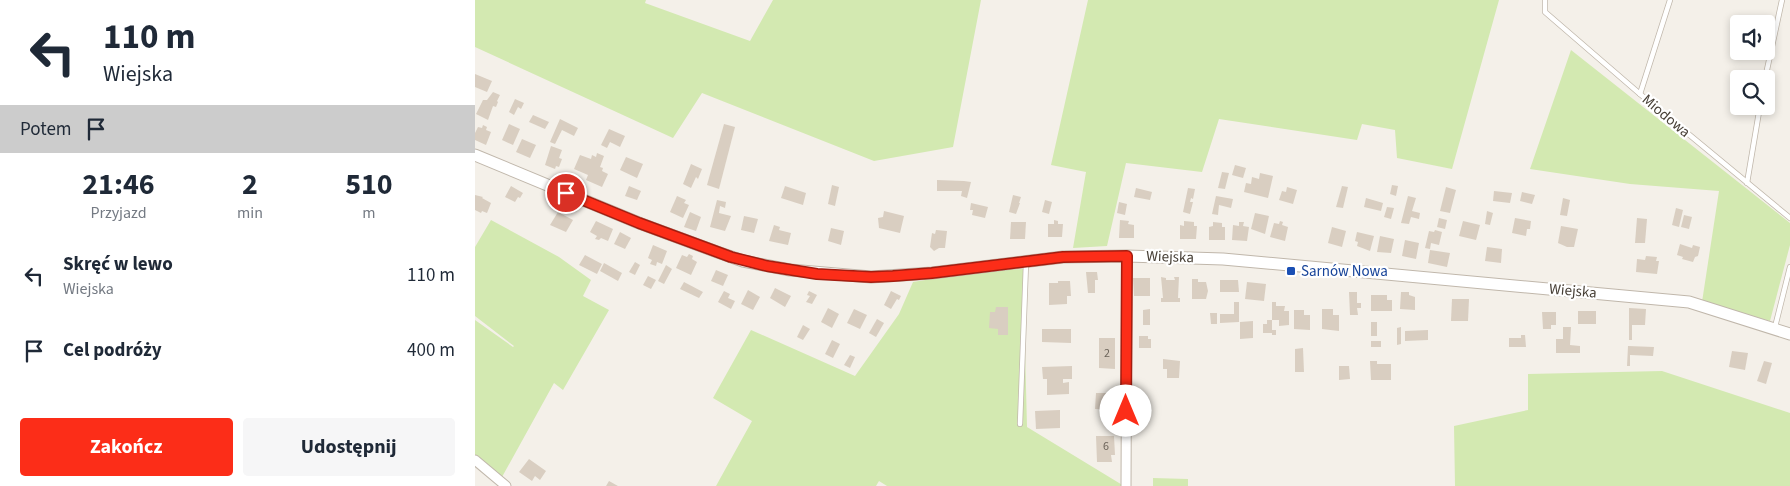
<!DOCTYPE html>
<html lang="pl">
<meta charset="utf-8">
<style>
:root{--surface:#fff;--page:#f6f6f7;--text:#1f2937;--muted:#747a83;--accent:#fc2d18}
body{margin:0;font-family:"Source Sans 3",sans-serif;background:var(--page);color:var(--text);height:100vh;display:flex;flex-direction:column;font-size:19px;white-space:nowrap}
*{box-sizing:border-box;margin:0}
p{font-size:16px;color:var(--muted)}
.icon{flex:none;width:28px;height:28px;fill:none;stroke:currentColor;stroke-width:2;stroke-linecap:round;stroke-linejoin:round}
.map{position:relative;flex:1;overflow:hidden}
.drawer{display:flex;flex-direction:column;background:var(--surface);width:475px}
.drawer>*{flex:none}
.banner{background:#fff;color:var(--text);overflow:hidden}
.controls{position:absolute;left:1255px;top:15px;display:grid;gap:10px}
.controls a{display:grid;place-items:center;width:45px;height:45px;border-radius:5px;background:var(--surface);box-shadow:0 2px 8px #0003;font-size:25px}
.pin{position:absolute;display:grid;place-items:center;width:42px;height:42px;color:#fff;margin:-21px;border:2px solid #fff;border-radius:50%;box-shadow:0 1px 5px #0007}
.me{position:absolute;width:55px;margin:-28px;rotate:0deg;stroke-linejoin:round;filter:drop-shadow(0 0 4px #0008)}
.turn{display:flex;align-items:center;gap:18px;height:105px;padding:0 20px;font-size:22px}
.turn .icon{width:65px;height:65px;stroke-width:2.5}
.turn b{display:block;font-size:35px;line-height:42px}
.then{display:flex;align-items:center;height:48px;padding:0 20px;background:#0003;gap:10px;font-size:19px}
.eta{display:flex;justify-content:space-evenly;align-items:center;height:85px;text-align:center}
.eta b{font-size:30px;font-weight:700;line-height:35px}
.action{display:flex;gap:10px;margin-top:auto;padding:10px 20px}
.action a{flex:1;height:58px;border-radius:5px;background:var(--accent);color:#fff;font-size:20px;font-weight:700;line-height:58px;text-align:center}
.action a+a{background:var(--page);color:var(--text)}
ul{padding:0;list-style:none}
li{display:flex;align-items:center;gap:15px;height:75px;padding:0 20px}
li div{flex:1}
li b{display:block;font-size:19px}
li em{font-style:normal}
main{display:flex;flex:1;min-height:0}
.map>svg:first-child{display:block}
.green{fill:#d3e9b1}
.building{fill:#d9cec1}
.lines{fill:none;stroke-linecap:round;stroke-linejoin:round}
.service-casing{stroke:#c0b7ab;stroke-width:6}
.minor-casing{stroke:#c0b7ab;stroke-width:11}
.tertiary-casing{stroke:#c0b7ab;stroke-width:13}
.service{stroke:#fff;stroke-width:4.5}
.minor{stroke:#fff;stroke-width:9}
.tertiary{stroke:#fff;stroke-width:11}
.route-casing{stroke:#a41d10;stroke-width:12}
.route{stroke:#fc2d18;stroke-width:9}
.transit-dot{fill:#1a4fb4;stroke:#fff;stroke-width:2}
.labels{text-anchor:middle;dominant-baseline:central;stroke-width:4.5;stroke-linejoin:round;paint-order:stroke}
.number-label{font-size:12px;fill:#6c645a}
.street-label{font-size:15px;fill:#484037;stroke:#fff}
.transit-label{font-size:15px;fill:#164399;stroke:#fff;text-anchor:start}
</style>
<main>
<section class="drawer">
<div class="banner">
<div class="turn"><svg class="icon" aria-label="left" viewBox="0 0 24 24"><path d="M17 20v-9H6M10 6l-5 5 5 5"/></svg><div><b>110 m</b>Wiejska</div></div>
<div class="then">Potem<svg class="icon" aria-label="arrive" viewBox="0 0 24 24"><path d="M6 21V4h12l-3 4 3 4H6"/></svg></div>
</div>
<div class="eta">
<div><b>21:46</b><p>Przyjazd</p></div>
<div><b>2</b><p>min</p></div>
<div><b>510</b><p>m</p></div>
</div>
<ul>
<li><svg class="icon" aria-label="left" viewBox="0 0 24 24"><path d="M17 20v-9H6M10 6l-5 5 5 5"/></svg><div><b>Skręć w lewo</b><p>Wiejska</p></div><em>110 m</em></li>
<li><svg class="icon" aria-label="arrive" viewBox="0 0 24 24"><path d="M6 21V4h12l-3 4 3 4H6"/></svg><div><b>Cel podróży</b></div><em>400 m</em></li>
</ul>
<div class="action"><a>Zakończ</a><a>Udostępnij</a></div>
</section>
<div class="map">
<svg width="1315" height="486" viewBox="0 0 1315 486">
<rect width="100%" height="100%" fill="#f4f0e9"/>
<!-- green -->
<g class="green">
<path d="M0,0H171L170,3L275,41L298,0H506L478,147L399,161L227,93L198,138L0,47Z"/>
<path d="M613,0H1024L977,169L922,158L920,130L887,124L882,140L744,119L727,172L651,163L632,246L598,248L611,172L576,165Z"/>
<path d="M1096,50L1315,223V245L1295,321L1227,302L1244,191L1155,184L1055,169Z"/>
<path d="M16,220L84,257L116,280L108,296L134,310L88,390L79,383L27,477L0,455V320L38,347L39,346L0,316V247Z"/>
<path d="M548,269L552,427L649,486H412L404,481L401,486H241L277,421L238,398L276,330L380,376L424,314L438,282L512,270Z"/>
<path d="M1187,371L1315,413V486H980L979,426L1053,410V374Z"/>
<path d="M678,478L713,479V486H678Z"/>
</g>
<!-- building -->
<g class="building">
<path d="M0,74L17,81L12,92L0,87Z"/>
<path d="M18,92L25,95L22,101L23,102L21,107L18,106L13,120L1,114L8,100H12Z"/>
<path d="M40,99L49,103L46,109L43,107L39,115L34,112Z"/>
<path d="M58,115L74,122L70,129L54,122Z"/>
<path d="M85,119L103,128L99,136L87,130L80,144L75,142Z"/>
<path d="M34,124L45,129L38,145L27,140Z"/>
<path d="M249,124L260,127L244,189L232,185Z"/>
<path d="M8,125L12,127L11,130L16,132L11,145L0,140V133L3,127L7,128Z"/>
<path d="M134,129L150,136L145,147L135,142L132,148L126,145Z"/>
<path d="M47,139L61,145L55,158L41,152Z"/>
<path d="M76,146L87,150L84,158L87,159L84,167L81,166L80,169L70,165Z"/>
<path d="M122,153L129,156L125,167L128,168L127,171L133,174L127,187L111,180L113,175L99,169L105,155L116,159L117,155L121,157Z"/>
<path d="M151,157L168,164L162,178L145,170Z"/>
<path d="M216,164L227,169L223,179L221,177L216,188L208,184Z"/>
<path d="M760,165L771,168L768,178L757,175Z"/>
<path d="M747,172L754,173L750,189L743,188Z"/>
<path d="M785,173L798,176L793,198L769,192L771,183L776,184L777,177L784,179Z"/>
<path d="M462,180L489,181L496,182L492,198L486,196L487,191H462Z"/>
<path d="M357,185L364,187L360,206L353,204Z"/>
<path d="M917,185L923,186L921,196L915,194Z"/>
<path d="M36,186L48,193L45,198L43,197L40,202L30,197Z"/>
<path d="M154,186L166,191L162,200L150,196Z"/>
<path d="M310,186L331,193L328,205L306,198Z"/>
<path d="M867,186L873,187L868,208L861,207Z"/>
<path d="M812,187L822,190L818,204L804,200L807,191L811,192Z"/>
<path d="M971,187L981,190L975,213L965,211Z"/>
<path d="M661,188L677,192L675,200L659,197Z"/>
<path d="M713,188L720,189L718,199L716,198L715,202H718L715,214L708,212Z"/>
<path d="M1019,191L1037,193L1035,203L1018,201Z"/>
<path d="M1047,192L1060,195L1057,204L1045,201Z"/>
<path d="M0,195L8,197L7,198L16,203L12,213L7,211L6,213L0,210Z"/>
<path d="M538,195L546,197L544,203H545L541,214L534,212Z"/>
<path d="M202,196L211,200L209,203L214,205L208,218L195,212Z"/>
<path d="M741,196L758,199L756,208L744,205L743,215L737,214Z"/>
<path d="M933,196L941,198L937,211L945,213L944,219L936,217L934,224L926,223Z"/>
<path d="M891,198L908,203L906,211L889,207Z"/>
<path d="M1088,198L1095,200L1092,216L1085,215Z"/>
<path d="M242,200L251,202L250,208L245,206L244,213L256,216L250,231L235,227Z"/>
<path d="M570,200L577,202L574,214L567,212Z"/>
<path d="M644,202L652,204L650,215L642,213Z"/>
<path d="M496,203L513,207L510,218L497,215L498,210H495Z"/>
<path d="M912,207L919,208L916,219L909,217Z"/>
<path d="M1201,208L1208,210L1204,227L1197,225Z"/>
<path d="M409,211L429,216L425,233L404,228L403,218L408,217Z"/>
<path d="M1012,211L1018,213L1015,225L1010,224Z"/>
<path d="M83,212L98,220L91,232L75,225Z"/>
<path d="M215,212L226,217L221,231L209,227Z"/>
<path d="M780,213L794,216L790,234L776,229Z"/>
<path d="M1209,215L1217,217L1214,229L1206,227Z"/>
<path d="M269,216L283,219L279,233L266,230Z"/>
<path d="M964,218L972,220L970,229L962,227Z"/>
<path d="M1040,218L1056,221L1055,229H1052L1051,236L1037,233Z"/>
<path d="M1162,218L1172,219L1170,243H1160Z"/>
<path d="M579,220L583,221V224H588L587,237H573V224H579Z"/>
<path d="M645,220L654,221L653,224L659,225V238H644Z"/>
<path d="M121,221L138,229L133,241L126,238L124,240L120,239L122,236L115,232Z"/>
<path d="M709,221L719,222V226H722L721,239H705V225L709,226Z"/>
<path d="M805,221L808,222L807,225L813,227L810,241L795,237L799,223L804,224Z"/>
<path d="M988,221L1005,225L1001,240L984,236Z"/>
<path d="M536,222H551L550,239H535Z"/>
<path d="M738,222L747,223V227H750V240H734V227L738,226Z"/>
<path d="M764,222H769L768,226L774,227L772,241L757,240L758,225L764,226Z"/>
<path d="M299,225L305,227L304,230L316,233L313,245L294,241Z"/>
<path d="M1086,226L1103,229L1099,247H1092L1083,243Z"/>
<path d="M857,227L871,231L867,247L853,243Z"/>
<path d="M356,228L369,231L366,245L353,241Z"/>
<path d="M461,230L472,231L470,248H464L459,251L455,247L457,233L460,234Z"/>
<path d="M960,230L967,232L964,245L956,243L955,249L950,248L954,231L959,232Z"/>
<path d="M145,232L156,238L150,249L139,244Z"/>
<path d="M882,232L899,236L895,251L882,246L883,242L880,241Z"/>
<path d="M905,236L919,239L916,253L902,252Z"/>
<path d="M930,240L944,243L941,259L927,256Z"/>
<path d="M1205,244L1217,248L1218,245L1225,247L1223,256L1220,257L1218,262L1207,259L1208,257L1202,255Z"/>
<path d="M178,245L192,251L187,264L182,262L181,266L175,264L177,260L173,258Z"/>
<path d="M1012,247L1027,249L1026,263L1010,261Z"/>
<path d="M955,250L975,253L972,267L953,263Z"/>
<path d="M214,254L218,256L217,259L222,262L216,275L201,268L207,255L212,257Z"/>
<path d="M110,255L127,264L122,274L104,265Z"/>
<path d="M1171,256L1182,257L1181,261H1184L1182,274L1161,272L1162,259L1170,260Z"/>
<path d="M160,262L165,265L160,275L154,272Z"/>
<path d="M129,263L147,273L143,281L125,271Z"/>
<path d="M191,265L197,269L189,284L183,281Z"/>
<path d="M241,270L253,275L248,286L236,281Z"/>
<path d="M611,272H622L623,280H620V293H613Z"/>
<path d="M173,276L181,280L176,289L168,285Z"/>
<path d="M686,277L691,278V280H700L699,277H704L703,298H705V302H686V298H688Z"/>
<path d="M658,278H675V296H659Z"/>
<path d="M717,279H723V282H731L733,291L731,299H717Z"/>
<path d="M745,280H763L764,292H745Z"/>
<path d="M583,281H595L596,296H592V304L574,305V283H583Z"/>
<path d="M209,282L228,292L224,298L205,289Z"/>
<path d="M772,282L791,284L789,301L770,299Z"/>
<path d="M300,288L316,296L310,307L295,298Z"/>
<path d="M273,290L285,297L278,310L266,304Z"/>
<path d="M249,291L255,294L253,298L260,301L256,309L243,302Z"/>
<path d="M334,291L342,295L337,304L331,302L335,296L332,295Z"/>
<path d="M416,291L426,296L424,300L422,299L416,309L409,305Z"/>
<path d="M874,292H882V303H886V308H882L883,315H875Z"/>
<path d="M926,292H934V295L940,297V310L925,309Z"/>
<path d="M896,295H912V300H917V311H896Z"/>
<path d="M977,299H994L993,321H976Z"/>
<path d="M759,302H764V322L745,323V314H759Z"/>
<path d="M797,302H801V306H810L809,311H814V325L804,326V320H797Z"/>
<path d="M521,307H533V335H523V329L514,328L515,312H520Z"/>
<path d="M353,308L364,314L357,328L346,322Z"/>
<path d="M1154,308L1171,309L1170,325H1157V340H1154Z"/>
<path d="M379,309L392,315L385,329L372,323Z"/>
<path d="M675,309V325H668V310Z"/>
<path d="M847,309H858V315H864V331L847,329Z"/>
<path d="M819,310H829V315H835V330L819,329Z"/>
<rect x="1103" y="311" width="18" height="13"/>
<path d="M1067,312H1081V325H1076V329H1068Z"/>
<path d="M735,313H742V324H736Z"/>
<path d="M402,319L409,323L401,337L394,333Z"/>
<path d="M792,320H797V330H801V335H797V333H788V324H792Z"/>
<path d="M778,321V338L765,339V322Z"/>
<rect x="896" y="322" width="6" height="14"/>
<path d="M328,325L335,329L328,340L322,337Z"/>
<path d="M926,327V344L922,345V328Z"/>
<path d="M1088,327H1096L1095,345L1105,346V353H1081V339H1088Z"/>
<path d="M567,329H596V343L567,342Z"/>
<path d="M953,330V340L930,341V331Z"/>
<path d="M1046,335H1050L1051,347H1034V338H1046Z"/>
<path d="M664,336H673V339H676V348H664Z"/>
<path d="M624,338H640V369L624,368Z"/>
<path d="M357,340L365,344L358,358L350,354Z"/>
<rect x="896" y="341" width="10" height="6"/>
<path d="M1153,346L1179,347L1178,356L1155,355V366H1152Z"/>
<path d="M828,348L829,372H820V349Z"/>
<path d="M1257,351L1273,353L1270,370L1254,367Z"/>
<path d="M375,355L380,357L375,368L369,365Z"/>
<path d="M688,359L705,361L704,378H692V369H688Z"/>
<path d="M895,361H902V364H916V380H896Z"/>
<path d="M1289,361L1297,363L1291,384L1282,381Z"/>
<path d="M597,366V379H588V383L594,382V394L572,395V379H568L567,367Z"/>
<path d="M864,366H874L875,379L864,380Z"/>
<path d="M621,393H639L638,410L620,409Z"/>
<path d="M585,410V428L561,429L560,411Z"/>
<path d="M621,436H639L640,455H636L637,462H622Z"/>
<path d="M54,459L71,471L65,480L60,476L57,481L44,472Z"/>
<path d="M134,481L143,486H131Z"/>
</g>
<g class="lines">
<defs>
<g id="service">
<path d="M1070,0V12L1165,94L1315,218"/>
<path d="M1290,79L1307,0"/>
<path d="M1165,94L1195,0"/>
<path d="M1272,183L1285,106"/>
<path d="M1300,327L1315,267"/>
<path d="M545,424L551,263"/>
</g>
<g id="minor">
<path d="M0,460L31,486"/>
<path d="M651,486L652,256"/>
</g>
<path id="tertiary" d="M0,155L164,223L245,253L268,261L315,270L396,277L457,273L588,257L652,256L748,259L1214,302L1315,334"/>
</defs>
<!-- service casing -->
<use href="#service" class="service-casing"/>
<!-- minor casing -->
<use href="#minor" class="minor-casing"/>
<!-- tertiary casing -->
<use href="#tertiary" class="tertiary-casing"/>
<!-- service -->
<use href="#service" class="service"/>
<!-- minor -->
<use href="#minor" class="minor"/>
<!-- tertiary -->
<use href="#tertiary" class="tertiary"/>
</g>
<g class="lines">
<defs>
<path id="route" d="M91,193L164,223L256,257L292,266L342,274L396,277L418,276L457,273L588,257L652,256L651,411"/>
</defs>
<!-- route casing -->
<use href="#route" class="route-casing"/>
<!-- route -->
<use href="#route" class="route"/>
</g>
<!-- markers -->
<rect class="transit-dot" x="811" y="266" width="10" height="10" rx="2.5"/>
<g class="labels">
<!-- number labels -->
<g class="number-label">
<text x="632" y="353">2</text>
<text x="631" y="446">6</text>
</g>
<!-- street labels -->
<g class="street-label">
<text transform="translate(1191 116) rotate(40)">Miodowa</text>
<text transform="translate(695 257) rotate(2)">Wiejska</text>
<text transform="translate(1098 291) rotate(5)">Wiejska</text>
</g>
<!-- transit labels -->
<g class="transit-label">
<text x="826" y="271">Sarnów Nowa</text>
</g>
</g>
</svg>
<div class="controls">
<a><svg class="icon" aria-label="sound" viewBox="0 0 24 24"><path d="M4 9h4l5-4v14l-5-4H4zM17 9q2 3 0 6"/></svg></a>
<a><svg class="icon" aria-label="search" viewBox="0 0 24 24"><circle cx="10" cy="10" r="6"/><path d="M15 15l6 6"/></svg></a>
</div>
<div class="pin" style="left:91px;top:193px;background:#d93025"><svg class="icon" aria-label="arrive" viewBox="0 0 24 24"><path d="M6 21V4h12l-3 4 3 4H6"/></svg></div>
<svg class="me" style="left:651px;top:411px" viewBox="-20 -20 40 40"><circle r="19" fill="#fff"/><path d="M0-13L10 11 0 6-10 11z" fill="#fc2d18"/></svg>
</div>
</main>
